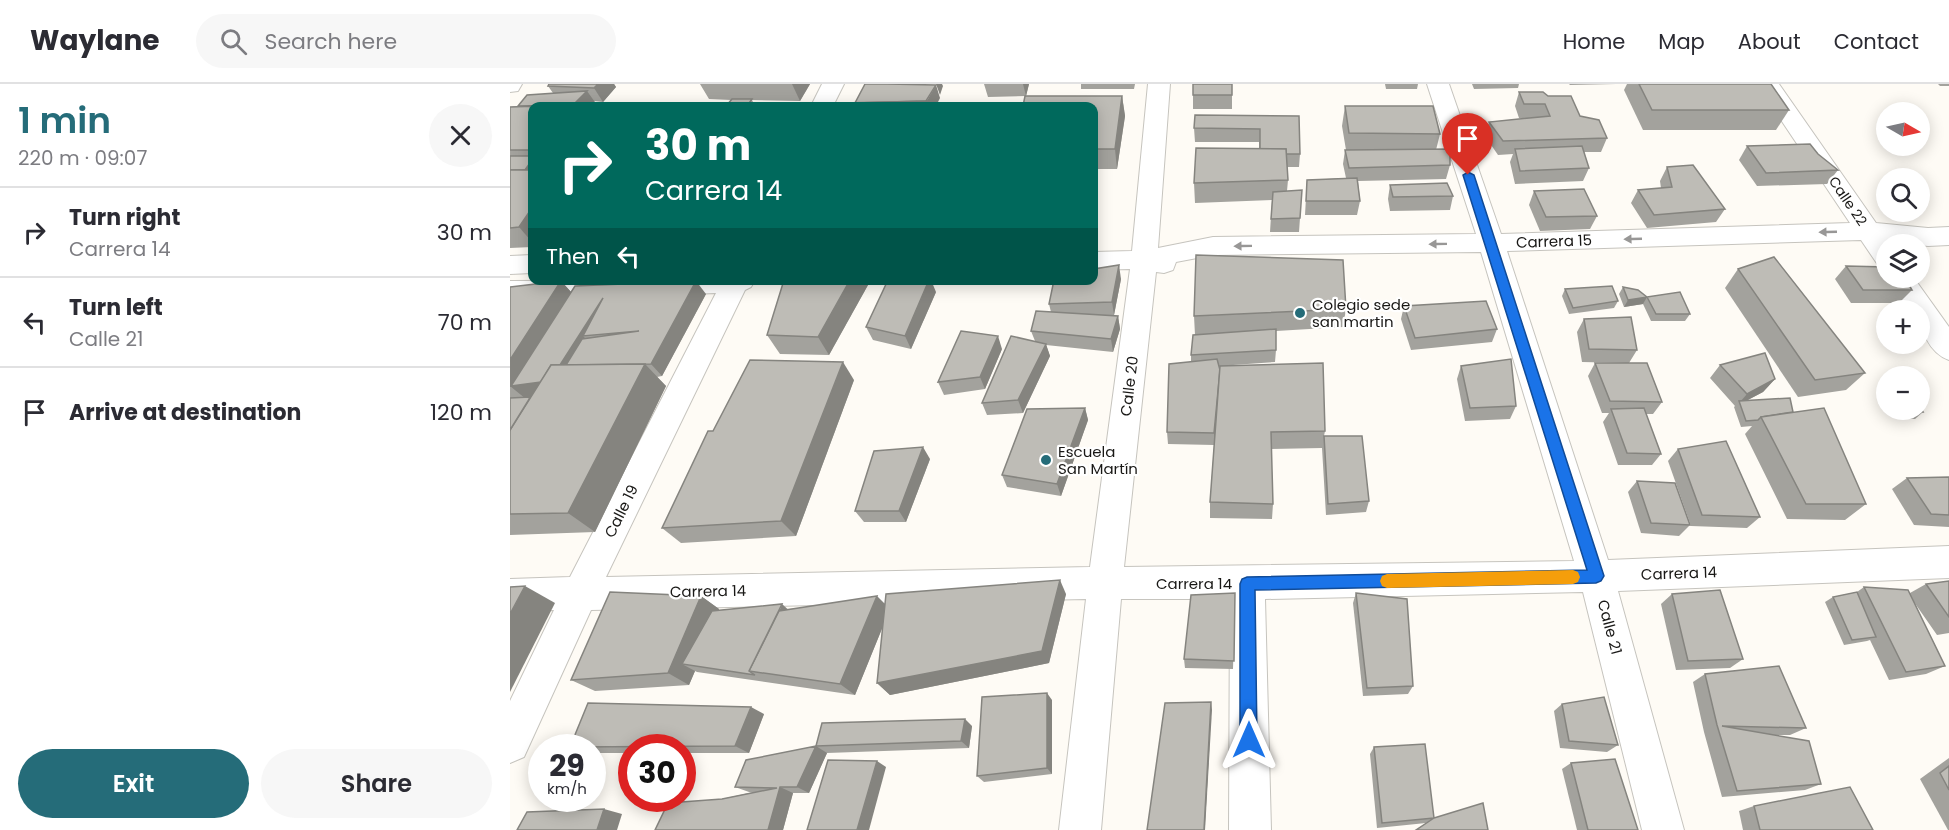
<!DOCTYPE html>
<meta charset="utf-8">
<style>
:root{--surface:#fff;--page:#f7f7f7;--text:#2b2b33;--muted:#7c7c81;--line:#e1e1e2;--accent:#256c79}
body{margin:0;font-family:Poppins,sans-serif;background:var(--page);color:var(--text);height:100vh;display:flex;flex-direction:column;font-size:22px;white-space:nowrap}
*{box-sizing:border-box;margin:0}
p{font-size:20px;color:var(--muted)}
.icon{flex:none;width:33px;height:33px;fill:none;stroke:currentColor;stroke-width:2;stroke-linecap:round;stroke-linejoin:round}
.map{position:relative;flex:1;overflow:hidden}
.sheet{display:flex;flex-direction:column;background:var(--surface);width:510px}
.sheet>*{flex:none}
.banner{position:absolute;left:18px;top:18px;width:570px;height:183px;border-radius:12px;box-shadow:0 3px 15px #0003;background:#00695c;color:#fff;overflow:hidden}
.needle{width:39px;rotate:99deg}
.buttons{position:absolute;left:1366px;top:18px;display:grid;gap:12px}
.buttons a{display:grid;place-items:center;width:54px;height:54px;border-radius:50%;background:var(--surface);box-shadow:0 3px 15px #0003;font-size:30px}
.speed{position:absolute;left:18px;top:650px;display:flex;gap:12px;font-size:30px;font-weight:700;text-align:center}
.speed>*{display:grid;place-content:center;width:78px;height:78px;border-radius:50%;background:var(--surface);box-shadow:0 3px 15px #0003;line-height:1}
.speed small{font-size:15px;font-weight:400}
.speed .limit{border:9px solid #d22;background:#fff;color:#111}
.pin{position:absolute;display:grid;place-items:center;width:51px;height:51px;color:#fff;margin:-62px -26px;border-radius:50% 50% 50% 0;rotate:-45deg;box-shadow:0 0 6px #0007}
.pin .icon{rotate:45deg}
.me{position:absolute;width:66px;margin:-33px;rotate:0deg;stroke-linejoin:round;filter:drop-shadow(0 0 4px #0008)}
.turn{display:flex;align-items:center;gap:21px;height:126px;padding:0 18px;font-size:27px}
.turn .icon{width:78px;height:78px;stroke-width:2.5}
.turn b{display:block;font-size:42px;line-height:51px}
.then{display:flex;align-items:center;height:57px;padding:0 18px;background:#0003;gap:12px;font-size:22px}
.round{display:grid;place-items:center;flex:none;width:63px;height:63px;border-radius:32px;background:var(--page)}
.headline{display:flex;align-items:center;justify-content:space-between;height:102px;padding:0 18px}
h1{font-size:36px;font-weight:600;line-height:45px;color:var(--accent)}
.cta{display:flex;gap:12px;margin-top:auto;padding:12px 18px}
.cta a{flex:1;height:69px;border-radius:36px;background:var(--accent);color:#fff;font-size:24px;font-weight:600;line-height:69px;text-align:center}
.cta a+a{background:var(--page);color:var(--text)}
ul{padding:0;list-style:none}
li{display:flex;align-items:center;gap:18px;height:90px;padding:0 18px;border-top:2px solid var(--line)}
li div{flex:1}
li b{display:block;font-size:22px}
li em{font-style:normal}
header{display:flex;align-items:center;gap:36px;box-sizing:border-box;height:84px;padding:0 30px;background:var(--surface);border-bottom:2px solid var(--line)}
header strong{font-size:28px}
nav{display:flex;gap:33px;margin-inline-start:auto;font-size:21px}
.search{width:420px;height:54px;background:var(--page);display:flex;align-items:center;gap:15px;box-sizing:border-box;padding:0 21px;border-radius:33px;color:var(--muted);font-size:22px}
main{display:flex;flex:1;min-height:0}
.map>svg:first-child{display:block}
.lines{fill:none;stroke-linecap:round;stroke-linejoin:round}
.minor-casing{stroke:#c6c4be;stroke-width:2}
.minor{fill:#fff;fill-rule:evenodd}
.wall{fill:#a3a29d}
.shaded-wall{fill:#85847f}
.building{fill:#bebcb6;stroke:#85847f;stroke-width:1.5}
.oneway{fill:#989796}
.route{fill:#1a73e8;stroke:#114b97;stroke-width:1.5}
.slow{fill:#f59e0b}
.poi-dot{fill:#256c79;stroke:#fff;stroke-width:2}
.labels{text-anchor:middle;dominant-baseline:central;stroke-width:4.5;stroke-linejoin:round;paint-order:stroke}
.far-street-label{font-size:14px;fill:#191816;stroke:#fff}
.street-label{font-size:15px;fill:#191816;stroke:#fff}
.poi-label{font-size:15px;fill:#191816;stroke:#fff;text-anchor:start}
</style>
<header>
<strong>Waylane</strong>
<div class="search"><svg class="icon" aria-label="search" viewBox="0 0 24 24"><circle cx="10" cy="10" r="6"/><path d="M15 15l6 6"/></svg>Search here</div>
<nav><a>Home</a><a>Map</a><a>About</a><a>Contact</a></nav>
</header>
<main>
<section class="sheet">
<div class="headline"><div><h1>1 min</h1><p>220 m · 09:07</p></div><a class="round"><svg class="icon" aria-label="close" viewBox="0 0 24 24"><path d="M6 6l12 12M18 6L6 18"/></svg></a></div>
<ul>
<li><svg class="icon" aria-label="right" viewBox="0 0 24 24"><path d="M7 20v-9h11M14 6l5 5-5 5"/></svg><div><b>Turn right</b><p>Carrera 14</p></div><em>30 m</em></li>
<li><svg class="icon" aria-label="left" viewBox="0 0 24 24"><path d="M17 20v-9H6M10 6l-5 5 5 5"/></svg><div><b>Turn left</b><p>Calle 21</p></div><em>70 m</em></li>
<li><svg class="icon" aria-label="arrive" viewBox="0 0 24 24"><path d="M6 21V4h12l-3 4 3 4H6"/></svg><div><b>Arrive at destination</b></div><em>120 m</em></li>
</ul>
<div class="cta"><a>Exit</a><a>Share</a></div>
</section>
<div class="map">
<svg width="1439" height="746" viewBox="0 0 1439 746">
<rect width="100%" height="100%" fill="#fefbf5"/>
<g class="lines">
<defs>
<g id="minor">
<path d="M0,0H12L8,7L0,8Z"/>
<path d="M312,0H334L323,22H301Z"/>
<path d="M638,0H660L648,164L703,153L966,150L917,0H939L991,150L1340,139L1247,0H1269L1366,139L1418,144L1439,143V161L1418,162L1379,158L1381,160H1377V184L1368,181L1351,156L997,167L1098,476L1439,462V494L1108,507L1174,746H1132L1073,508L755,515L761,746H719L720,515H611L591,746H549L576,515L81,526L14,673L0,679V617L44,526L0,527V495L60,493L206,209L0,217V197L245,196L241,203L235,206L96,493L580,483L620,185L584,186V168L622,167ZM971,168L1064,477L614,483L646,188L654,189L663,186L666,178L703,171Z"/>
<path d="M22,171V189L0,190V172Z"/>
<path d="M1377,193L1404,194L1439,243V276C1419,269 1410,246 1410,226H1398Z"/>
</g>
</defs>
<!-- minor casing -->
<use href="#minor" class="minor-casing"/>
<!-- minor -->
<use href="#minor" class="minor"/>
</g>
<!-- wall -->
<g class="wall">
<path d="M39,0H104L106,3L93,18L84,17L87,21L22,22V163L0,164V23L8,22L43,9L38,2Z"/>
<path d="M190,0H300L290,17L242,16L244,20L216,22L221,16L199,15Z"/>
<path d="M474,0H519L516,12L478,13Z"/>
<path d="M571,0H625L624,5H571Z"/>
<path d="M722,0V25H683V11Z"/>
<path d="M875,0H908L907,5H876Z"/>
<path d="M962,0H1009L1008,4L964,5Z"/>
<path d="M1059,0H1106L1060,1Z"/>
<path d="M1117,0H1261L1279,26L1266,46H1133L1114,6Z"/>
<path d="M1428,0H1439V2H1430Z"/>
<path d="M1009,8L1038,12L1070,32L1097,54L1091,68H1074L1079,84L1073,97L1005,100L1000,78L1003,70L988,71L975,52L979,38L1020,34H1009L1005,22Z"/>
<path d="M612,12L615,32L607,85H584V22Z"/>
<path d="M835,22L930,50L926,66L940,81L936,95L848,97L850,117L847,131H795L797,96L836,94L833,80L835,66H836L832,42Z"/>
<path d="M789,32L790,70L789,83H777L778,96L777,107L790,134L789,148H760L762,116L685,119L684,99L749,65V58H685L684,44Z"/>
<path d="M1237,62L1308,70L1328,86L1317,100L1247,102L1229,76Z"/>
<path d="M1157,83L1215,125L1206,138L1137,144L1121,119L1128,106L1151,104L1150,97Z"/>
<path d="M880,101L943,112L940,126L880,127L878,115Z"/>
<path d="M1024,107L1087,132L1080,145L1030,147L1019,121Z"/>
<path d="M1336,182L1402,206L1389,219H1341L1325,195Z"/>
<path d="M1228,185L1355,289L1336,306L1288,313L1215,204Z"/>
<path d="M611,195L604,231H594L608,232L610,245L603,268L536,261L540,272L513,329L477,331L472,319L525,257L521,247L541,228L539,220Z"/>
<path d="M274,196H355L358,201L319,271L270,270L257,251Z"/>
<path d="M51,197L61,208L196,210L152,292L147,293L156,302L85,448L0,451V203Z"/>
<path d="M1113,203L1137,213L1180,230L1175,237H1141L1133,220L1114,223L1109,210Z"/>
<path d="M1055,205L1108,217L1104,224L1059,230L1052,212Z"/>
<path d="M426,208L401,265L363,256L356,243Z"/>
<path d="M894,222L987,245L982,258L901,266L891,235Z"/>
<path d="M836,225L833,243L766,247V266L765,278L723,281L815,347L814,352L859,417L856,428L816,431L812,364L761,365L763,420L762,435L700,434V418L704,361L658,360L657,348L681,278V271L685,251L684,232Z"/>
<path d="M1074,235L1127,266L1119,279L1152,318L1143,330H1136L1151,370L1142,381H1108L1093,338L1099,329H1092L1078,292L1085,279H1116L1072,278L1067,248Z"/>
<path d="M492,265L475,305L434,311L428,298Z"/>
<path d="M1210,281L1265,295L1253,308L1236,317L1283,328L1356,420L1335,436L1277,435L1235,350L1242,342L1231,343L1224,323L1225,322L1200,294Z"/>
<path d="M951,282L1006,322L1000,335L955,337L947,295Z"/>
<path d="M344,296L286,452L171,459L152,444L203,347Z"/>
<path d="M1377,304V323L1370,310Z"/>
<path d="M575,324L578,336L551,412L497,403L492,391Z"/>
<path d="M1378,326H1410L1413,328L1405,335L1382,333Z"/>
<path d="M1168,365L1250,433L1237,444L1181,442L1158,377Z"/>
<path d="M420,375L396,438H354L345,427Z"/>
<path d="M1439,393V443L1404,441L1382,405L1397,394Z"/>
<path d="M1127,397L1180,441L1169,452L1131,449L1118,408Z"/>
<path d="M1439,497V549L1427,551L1404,518L1435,582L1416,590L1379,596L1360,556L1357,557L1334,561L1315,518L1323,513L1347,508L1354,503L1400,509L1416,500Z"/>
<path d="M725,509L723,585L675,584L674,575Z"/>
<path d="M846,509L903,602L898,610L853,612L843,519Z"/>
<path d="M556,510L539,579L380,611L367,599L373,542L345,611L187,588L185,587L179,601L85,607L61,596L191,512L209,525V527L278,525Z"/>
<path d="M1162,510L1233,575L1220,584L1166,586L1151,520Z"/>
<path d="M1195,590L1296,644L1280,651H1260L1311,700L1295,706L1212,713L1194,648L1183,598Z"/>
<path d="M542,616V690L474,698L467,692Z"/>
<path d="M1052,620L1108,661L1097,668L1050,664L1044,627Z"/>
<path d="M254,630L239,669H172V663H122V669H82V663Z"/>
<path d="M462,642L459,664L317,669L299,709H283L273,746H145L212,715L243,708H239L225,703L306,662Z"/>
<path d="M864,663L924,734L916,739L867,744L860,670Z"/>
<path d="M1439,674V746H1438L1410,695Z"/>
<path d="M1061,679L1128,746H1067L1052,685Z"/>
<path d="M1244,722L1363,746H1233L1229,727Z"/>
</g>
<!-- shaded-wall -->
<g class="shaded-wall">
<path d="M88,0H104L106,3L93,18L84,4Z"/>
<path d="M282,0H300L290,17Z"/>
<path d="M426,0H432L433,2L430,11Z"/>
<path d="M513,0H519L516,12Z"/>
<path d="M426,1L430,14L426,22H415V20Z"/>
<path d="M77,7L87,21L85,22H62Z"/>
<path d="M612,12L615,32L607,85L605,65Z"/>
<path d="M22,76V99L13,89Z"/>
<path d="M22,124V158L9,143Z"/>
<path d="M609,181L611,195L604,231L602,218Z"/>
<path d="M340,196H355L358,201L319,271L308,253Z"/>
<path d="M419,196H421L426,208L401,265L395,252Z"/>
<path d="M51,197L73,221L93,214L73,252L83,262L61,298L16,315L0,302V276Z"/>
<path d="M186,197L196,210L152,292L141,280Z"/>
<path d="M1137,213L1133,220L1114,223L1118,216Z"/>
<path d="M608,232L610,245L603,268L601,255Z"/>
<path d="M488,252L492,265L475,305L470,293Z"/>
<path d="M536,260L540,272L513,329L508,316Z"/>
<path d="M333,278L344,296L286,452L271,437Z"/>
<path d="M135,280L156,302L85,448L58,429Z"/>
<path d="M710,287L704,361V349Z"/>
<path d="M1265,295L1253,308L1230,320V318L1237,310Z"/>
<path d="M575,324L578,336L551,412L547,400Z"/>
<path d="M413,363L420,375L396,438L389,427Z"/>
<path d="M550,496L556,510L539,579L380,611L367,599Z"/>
<path d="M15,502L45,519L0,608V530Z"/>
<path d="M191,512L209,525L187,582L172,580L185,587L179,601L158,589Z"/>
<path d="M367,512L380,525L345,611L330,600Z"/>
<path d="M272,520L283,530L246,588Z"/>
<path d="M537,609L542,616V690L537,684Z"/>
<path d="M701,618L702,626L695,746H694Z"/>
<path d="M241,623L254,630L239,669L225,662Z"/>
<path d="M455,635L462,642L459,664L451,657Z"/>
<path d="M306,662L317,669L299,709L287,703Z"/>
<path d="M367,677L376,683L359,746H347Z"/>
<path d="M270,703L283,709L273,746H258Z"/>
<path d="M94,725L112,730L107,746H87Z"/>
</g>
<!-- building -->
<g class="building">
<path d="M39,0H88L84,4L38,2Z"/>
<path d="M355,0H377L426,1L416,17L345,19Z"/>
<rect x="683" y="0" width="39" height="11"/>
<path d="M1129,0H1261L1279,26H1142Z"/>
<path d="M77,7L62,22H60L59,21L8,22L17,11Z"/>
<path d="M1009,8H1033L1038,12H1061L1070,32L1089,36L1097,54L993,57L979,38L1040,32L1035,20H1014Z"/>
<path d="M515,12H612L605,65H584V22H513Z"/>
<path d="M222,15H242L237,22H216Z"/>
<path d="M418,17L415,22H330L332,19Z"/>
<path d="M240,20L279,21L278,22H238Z"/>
<path d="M59,21L58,22H22V64L21,66H0V23Z"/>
<path d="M835,22H923L930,50L839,49Z"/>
<path d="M685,31L789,32L790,70H776V65H750V45L684,44Z"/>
<path d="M1300,60L1308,70L1328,86L1256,89L1237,62Z"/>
<path d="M1072,62L1079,84L1010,87L1005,65Z"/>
<path d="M686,64L776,65L778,96L684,99Z"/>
<path d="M940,65V81L839,84L835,66Z"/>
<path d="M0,72H22V76L15,86H0Z"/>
<path d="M1183,81L1215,125L1144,131L1128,106L1162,103L1157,83Z"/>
<path d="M0,86H22V124L9,143L0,144Z"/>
<path d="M847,94L850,117H796L797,96Z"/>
<path d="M937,99L943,112L883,113L880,101Z"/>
<path d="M1074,105L1087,132L1036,133L1024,107Z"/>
<path d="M792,106L790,134L761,135L763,108Z"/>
<path d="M686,171L833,176L836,225L684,232Z"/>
<path d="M1264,173L1355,289L1305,296L1228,185Z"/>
<path d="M609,181L602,218L539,220L544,196H584V185Z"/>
<path d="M1336,182L1377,183V194H1395L1402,206H1353Z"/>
<path d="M274,196H340L308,253L257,251Z"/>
<path d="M378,196H419L395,252L356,243Z"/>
<path d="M51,197L0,276V203Z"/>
<path d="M186,197L141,280L56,281L72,255L129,247L73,252L93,214L50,281H41L31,298L1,302L65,202Z"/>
<path d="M1102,202L1108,217L1063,224L1055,205Z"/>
<path d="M1113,203L1128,206L1137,213L1170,208L1180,230H1146L1137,213L1118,216Z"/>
<path d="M976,217L987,245L905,254L894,222Z"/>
<path d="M526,227L608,232L601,255L521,247Z"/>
<path d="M1121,233L1127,266L1079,265L1074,235Z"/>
<path d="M766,245V266L681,271L683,251Z"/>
<path d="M451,247L488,252L470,293L428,298Z"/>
<path d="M501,252L536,260L508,316L472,319Z"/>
<path d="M1255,269L1265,295L1237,310L1210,281Z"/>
<path d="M707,275L710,286L704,349L657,348L659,280Z"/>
<path d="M1001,275L1006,322L960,324L951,282Z"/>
<path d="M240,276L333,278L271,437L152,444L198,347H203Z"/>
<path d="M813,279L815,347L761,348L763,420L700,418L710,282Z"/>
<path d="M1085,279H1137L1152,318L1100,317Z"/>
<path d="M135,280L58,429L0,430V346L41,281Z"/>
<path d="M20,313L18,317L0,346V314Z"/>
<path d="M1280,314L1283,328L1251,333L1248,336L1236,337L1229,317Z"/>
<path d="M1410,323L1413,328L1389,326H1410Z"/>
<path d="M575,324L547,400L492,391L517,325Z"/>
<path d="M1134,324L1151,370L1117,369L1101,325Z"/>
<path d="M1314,324L1356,420H1296L1251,333Z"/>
<path d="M814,352H852L859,417L818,420Z"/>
<path d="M1216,357L1250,433L1192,431L1168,365Z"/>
<path d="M413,363L389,427H345L364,367Z"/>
<path d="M1439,393V431L1421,430L1397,394Z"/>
<path d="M1127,397L1165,399L1180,441L1141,439Z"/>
<path d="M550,496L532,567L367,599L376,510Z"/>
<path d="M1439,497V533L1416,500Z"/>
<path d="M15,502L0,530V503Z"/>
<path d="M1354,503L1398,506L1435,582L1396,588Z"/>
<path d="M1210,506L1233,575L1178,577L1162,510Z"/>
<path d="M100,508L191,512L158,589L61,596Z"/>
<path d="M1347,508L1366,553L1342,556L1323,513Z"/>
<path d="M725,509L724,577L674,575L681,511Z"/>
<path d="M846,509L897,515L903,602L857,604Z"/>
<path d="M367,512L330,600L239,587L269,527Z"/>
<path d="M272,520L239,587L245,591L172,580L202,527Z"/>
<path d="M1269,582L1296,644L1212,642L1299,657L1311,700L1227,707L1207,641L1195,590Z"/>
<path d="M537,609V684L467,692L472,613Z"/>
<path d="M1094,613L1108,661L1059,657L1052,620Z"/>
<path d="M701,618L694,746H637L655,619Z"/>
<path d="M78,619L241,623L225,662L60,663Z"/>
<path d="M455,635L451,657L306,662L312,639Z"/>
<path d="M915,660L924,734L973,719L978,746H906L924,734L872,739L864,663Z"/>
<path d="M306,662L287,703H270L258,746H145L158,719L212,715L267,704L225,703L236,676Z"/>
<path d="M1105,675L1128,746H1078L1061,679Z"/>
<path d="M318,676L367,677L347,746H297Z"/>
<path d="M1439,682V706L1430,689Z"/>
<path d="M1340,703L1363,746H1250L1244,722Z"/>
<path d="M94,725L87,746H7L17,728Z"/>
</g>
<!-- one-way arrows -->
<defs><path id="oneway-solid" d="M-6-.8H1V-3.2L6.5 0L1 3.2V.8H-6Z" transform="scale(1.5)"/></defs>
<g class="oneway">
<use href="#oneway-solid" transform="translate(1318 148) rotate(178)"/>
<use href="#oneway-solid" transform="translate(1123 155) rotate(178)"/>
<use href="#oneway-solid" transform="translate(928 160) rotate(179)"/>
<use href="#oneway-solid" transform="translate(733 162) rotate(179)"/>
</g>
<!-- route -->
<path class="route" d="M958,88L964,91L1094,492L1091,497L1086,499L745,506L747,656L745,662L739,665L733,662L730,656V500L732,495L737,493L1077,486L953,91Z"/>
<!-- slow -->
<path class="slow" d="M1063,486L1068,488L1070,493L1068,498L1063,500L877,504L872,502L870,497L872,492L877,490Z"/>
<!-- markers -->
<g class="poi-dot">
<circle cx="790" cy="229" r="6"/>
<circle cx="536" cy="376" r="6"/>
</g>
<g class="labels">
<!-- far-street labels -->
<g class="far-street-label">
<text transform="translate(1338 117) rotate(56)">Calle 22</text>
</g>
<!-- street labels -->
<g class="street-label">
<text transform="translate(1044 157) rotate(-2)">Carrera 15</text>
<text transform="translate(619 302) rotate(-83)">Calle 20</text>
<text transform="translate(111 427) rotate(-64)">Calle 19</text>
<text transform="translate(1169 489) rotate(-2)">Carrera 14</text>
<text x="684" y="499">Carrera 14</text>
<text transform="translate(198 507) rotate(-1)">Carrera 14</text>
<text transform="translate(1100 543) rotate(75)">Calle 21</text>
</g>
<!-- poi labels -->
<g class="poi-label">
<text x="802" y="220">Colegio sede<tspan x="802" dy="17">san martin</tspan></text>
<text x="548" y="367">Escuela<tspan x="548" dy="17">San Martín</tspan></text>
</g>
</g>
</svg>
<div class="buttons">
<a><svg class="needle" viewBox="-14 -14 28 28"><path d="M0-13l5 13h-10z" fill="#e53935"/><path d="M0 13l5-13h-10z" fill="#7c7c81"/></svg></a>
<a><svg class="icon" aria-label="search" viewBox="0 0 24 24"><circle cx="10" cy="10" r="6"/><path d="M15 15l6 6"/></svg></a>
<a><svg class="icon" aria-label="layers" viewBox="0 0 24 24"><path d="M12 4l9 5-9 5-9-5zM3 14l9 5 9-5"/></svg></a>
<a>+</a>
<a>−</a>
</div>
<div class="speed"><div>29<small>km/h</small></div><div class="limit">30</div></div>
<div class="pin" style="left:958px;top:91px;background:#d93025"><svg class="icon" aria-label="arrive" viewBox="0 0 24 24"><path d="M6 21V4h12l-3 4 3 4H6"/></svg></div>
<svg class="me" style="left:739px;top:656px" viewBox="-20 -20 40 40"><path d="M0-17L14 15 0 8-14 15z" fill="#1a73e8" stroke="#fff" stroke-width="4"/></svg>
<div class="banner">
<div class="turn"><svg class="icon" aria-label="right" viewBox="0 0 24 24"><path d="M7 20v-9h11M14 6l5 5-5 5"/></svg><div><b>30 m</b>Carrera 14</div></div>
<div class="then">Then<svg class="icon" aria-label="left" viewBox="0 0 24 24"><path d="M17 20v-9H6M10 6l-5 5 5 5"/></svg></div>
</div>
</div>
</main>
